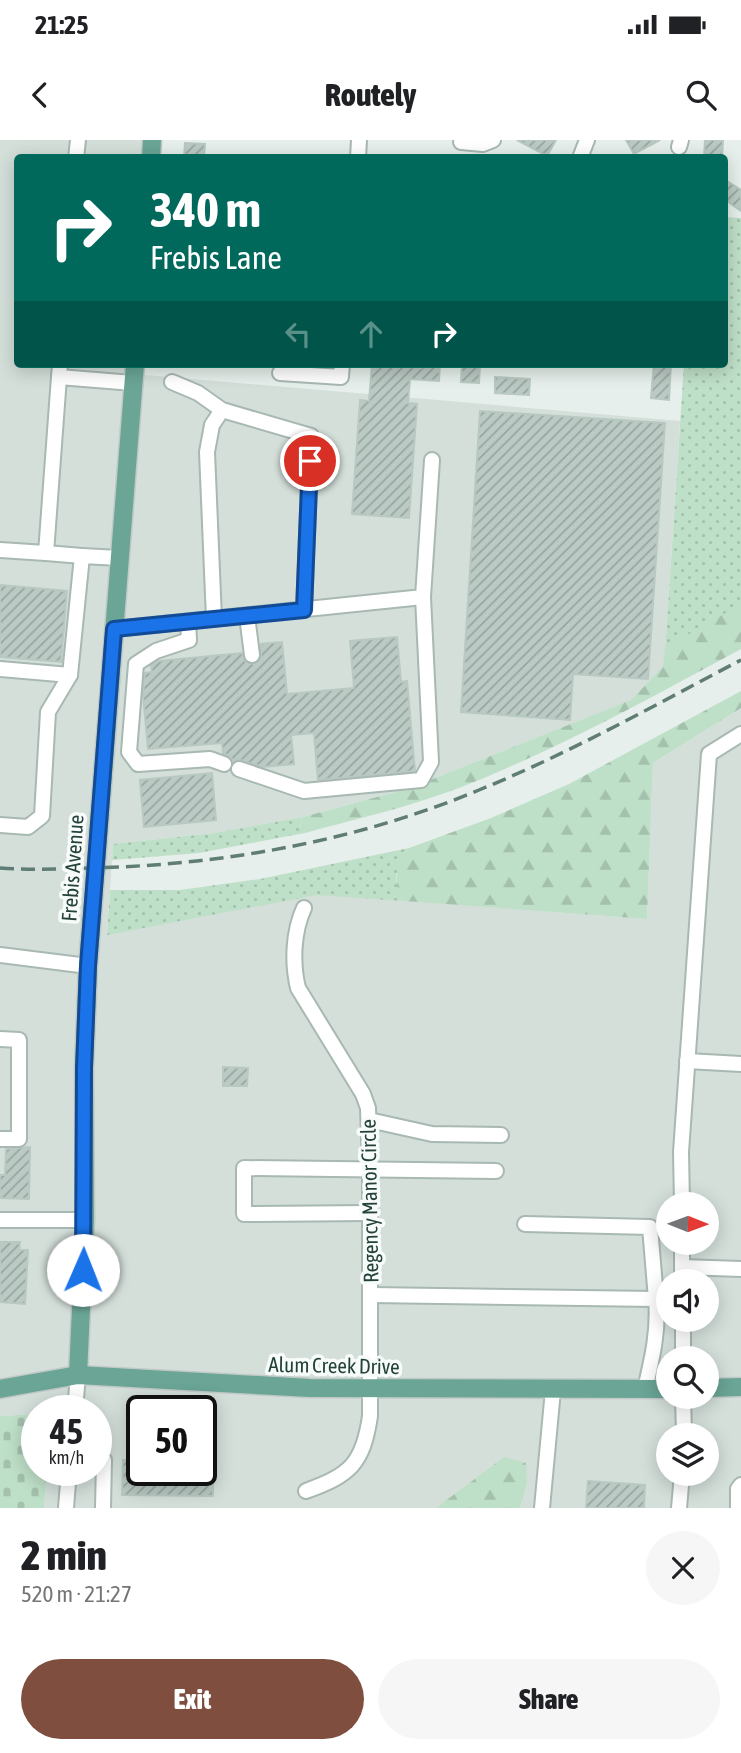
<!DOCTYPE html>
<meta charset="utf-8">
<style>
:root{--surface:#fff;--page:#f6f6f6;--text:#202124;--muted:#757577;--accent:#7f4e3f}
body{margin:0;font-family:"Asap Condensed",sans-serif;background:var(--page);color:var(--text);height:100vh;display:flex;flex-direction:column;font-size:26px;white-space:nowrap}
*{box-sizing:border-box;margin:0}
p{font-size:23px;color:var(--muted)}
.icon{flex:none;width:38px;height:38px;fill:none;stroke:currentColor;stroke-width:2;stroke-linecap:round;stroke-linejoin:round}
.map{position:relative;height:1368px;overflow:hidden}
.drawer{display:flex;flex-direction:column;background:var(--surface);flex:1}
.drawer>*{flex:none}
.guide{position:absolute;left:14px;top:14px;width:714px;height:214px;border-radius:7px;box-shadow:0 4px 18px #0003;background:#00695c;color:#fff;overflow:hidden}
.needle{width:46px;rotate:91deg}
.tools{position:absolute;left:656px;top:1052px;display:grid;gap:14px}
.tools a{display:grid;place-items:center;width:63px;height:63px;border-radius:50%;background:var(--surface);box-shadow:0 4px 18px #0003;font-size:35px}
.speed{position:absolute;left:21px;top:1255px;display:flex;gap:14px;font-size:35px;font-weight:700;text-align:center}
.speed>*{display:grid;place-content:center;width:91px;height:91px;border-radius:50%;background:var(--surface);box-shadow:0 4px 18px #0003;line-height:1}
.speed small{font-size:18px;font-weight:400}
.speed .limit{border:4px solid #111;border-radius:10px;background:#fff;color:#111}
.pin{position:absolute;display:grid;place-items:center;width:60px;height:60px;color:#fff;margin:-30px;border:4px solid #fff;border-radius:50%;box-shadow:0 2px 7px #0007}
.me{position:absolute;width:77px;margin:-38px;rotate:1deg;stroke-linejoin:round;filter:drop-shadow(0 0 5px #0008)}
.turn{display:flex;align-items:center;gap:24px;height:147px;padding:0 21px;font-size:32px}
.turn .icon{width:91px;height:91px;stroke-width:2.5}
.turn b{display:block;font-size:49px;line-height:60px}
.lanes{display:flex;align-items:center;height:66px;padding:0 21px;background:#0003;justify-content:center;gap:35px;direction:ltr}
.lanes .off{opacity:.35}
.round{display:grid;place-items:center;flex:none;width:74px;height:74px;border-radius:37px;background:var(--page)}
.summary{display:flex;align-items:center;justify-content:space-between;height:119px;padding:0 21px}
h1{font-size:42px;font-weight:800;line-height:52px}
.action{display:flex;gap:14px;margin-top:auto;padding:14px 21px}
.action a{flex:1;height:80px;border-radius:42px;background:var(--accent);color:#fff;font-size:28px;font-weight:800;line-height:80px;text-align:center}
.action a+a{background:var(--page);color:var(--text)}
.status{display:flex;justify-content:space-between;align-items:center;height:49px;padding:0 35px;background:var(--surface);direction:ltr}
.status svg{height:19px;fill:currentColor}
header{display:flex;justify-content:space-between;align-items:center;height:91px;padding:0 21px;background:var(--surface);font-size:32px;font-weight:800}
.map>svg:first-child{display:block}
.built{fill:#d4dfda;fill-rule:evenodd}
.grass{fill:url(#grass-dots)}
.forest{fill:url(#forest-firs)}
.cemetery{fill:url(#cemetery-stones)}
.building{fill:url(#building-hatch);stroke:#b8c9c2;stroke-width:2}
.lines{fill:none;stroke-linecap:round;stroke-linejoin:round}
.minor-casing{stroke:#a8b8b2;stroke-width:18}
.major-casing{stroke:#c2cac8;stroke-width:21}
.minor{stroke:#fff;stroke-width:14}
.major{stroke:#6aa596;stroke-width:18}
.rail{stroke:#5f7d75;stroke-width:3.5;stroke-dasharray:14 7;stroke-linecap:butt}
.route-casing{stroke:#114b97;stroke-width:18}
.route{stroke:#1a73e8;stroke-width:12}
.labels{text-anchor:middle;dominant-baseline:central;stroke-width:7;stroke-linejoin:round;paint-order:stroke}
.street-label{font-size:21px;fill:#24423a;stroke:#f7fbf9}
</style>
<div class="status"><b>21:25</b><svg viewBox="0 0 49 12"><path d="M0 12V9h3v3zM5 12V6h3v6zM10 12V3h3v9zM15 12V0h3v12zM26 1h20v11H26zM47 4h2v5h-2z"/></svg></div>
<header><svg class="icon" aria-label="back" viewBox="0 0 24 24"><path d="M15 5l-7 7 7 7"/></svg>Routely<svg class="icon" aria-label="search" viewBox="0 0 24 24"><circle cx="10" cy="10" r="6"/><path d="M15 15l6 6"/></svg></header>
<div class="map">
<svg width="741" height="1368" viewBox="0 0 741 1368">
<defs>
<pattern id="grass-dots" width="8" height="8" patternUnits="userSpaceOnUse" patternTransform="scale(1.75)"><rect width="8" height="8" fill="#bfe0c8"/><path d="M2 2h.1M6 6h.1" fill="none" stroke="#a4c1ad" stroke-width="1.8" stroke-linecap="round"/></pattern>
<pattern id="forest-firs" width="22" height="20" patternUnits="userSpaceOnUse" patternTransform="scale(1.75)"><rect width="22" height="20" fill="#bfe0c8"/><path d="M5 1l3.5 6h-7zM16 11l3.5 6h-7z" fill="#a4c1ad"/></pattern>
<pattern id="cemetery-stones" width="16" height="16" patternUnits="userSpaceOnUse" patternTransform="scale(1.75)"><rect width="16" height="16" fill="#bfe0c8"/><path d="M2 7V4a2 2 0 0 1 4 0v3zM10 15v-3a2 2 0 0 1 4 0v3z" fill="#a4c1ad"/></pattern>
<pattern id="building-hatch" width="6" height="6" patternUnits="userSpaceOnUse" patternTransform="scale(1.75)"><rect width="6" height="6" fill="#bbcac4"/><path d="M-1 1l2-2M0 6l6-6M5 7l2-2" fill="none" stroke="#98a6a0"/></pattern>
</defs>
<rect width="100%" height="100%" fill="#e6efeb"/>
<!-- built -->
<path class="built" d="M0,0H151L150,17L18,18V224H134V234L680,281L664,527L632,560L410,648L303,677L214,693L113,704L107,794L317,754L647,779L653,623L741,568V1368H520L527,1344L445,1362L436,1368H44L47,1330H96V1270H37V1274L0,1276ZM668,1064H707V1102H668ZM668,1141H707V1180H668ZM668,1218H707V1256H668ZM142,1270H201V1330H142ZM668,1295H707V1334H668Z"/>
<!-- grass -->
<g class="grass">
<path d="M725,77L741,78V489L664,527L684,224H724Z"/>
<path d="M303,677L300,687L305,693L199,713L112,720L113,704L214,693Z"/>
<path d="M409,708C395,726 392,740 404,761L317,755L107,795L110,750H180L260,739Z"/>
</g>
<!-- forest -->
<g class="forest">
<path d="M741,469V509C649,559 556,610 459,648C409,667 356,679 305,693L300,688L303,677L410,648L631,560L663,527L665,508L729,471Z"/>
<path d="M741,551V568L653,623L647,779L404,761L397,749V723L409,708L491,678L569,644Z"/>
<path d="M504,1317L526,1323L527,1344L520,1368H436Z"/>
</g>
<!-- cemetery -->
<path class="cemetery" d="M37,1274V1330H47L44,1368H0V1276Z"/>
<!-- building -->
<g class="building">
<path d="M517,0H556L547,16Z"/>
<path d="M626,0H660L634,14Z"/>
<path d="M705,0H723L722,18H704Z"/>
<path d="M185,3L205,4L204,18H184Z"/>
<path d="M724,39L741,50V71L724,59Z"/>
<path d="M372,224L422,228V224H440L439,241L410,239L408,263L417,264L409,378L352,374L360,260L369,261Z"/>
<path d="M462,224H480L479,243L461,242Z"/>
<path d="M654,224H671L669,260L651,258Z"/>
<path d="M495,237L530,239L529,255L495,253Z"/>
<path d="M480,271L665,283L648,539L573,534L570,580L461,572Z"/>
<path d="M0,445L67,451L61,522L0,517Z"/>
<path d="M397,497L401,542L407,541L415,631L318,640L314,593L291,595L294,624L262,627L241,620L233,621L231,617L223,613L222,603L148,609L143,555L145,533L152,532L151,525L159,521L242,513L245,521L254,524L261,518V504L282,502L287,554L354,548L350,501Z"/>
<path d="M212,633L216,680L144,687L140,640Z"/>
<path d="M223,927L248,928L247,946H223Z"/>
<path d="M30,1007L29,1059L0,1058V1035H5L6,1009Z"/>
<path d="M0,1102H20L19,1110H28L25,1164L0,1162Z"/>
<path d="M123,1320H142V1330H201V1321H213V1356L122,1355Z"/>
<path d="M588,1341L645,1345L644,1368H586Z"/>
</g>
<g class="lines">
<defs>
<g id="minor">
<path d="M461,2L483,4L493,0"/>
<path d="M679,7L681,0"/>
<path d="M76,18L78,0"/>
<path d="M358,18L359,0"/>
<path d="M580,18L587,0"/>
<path d="M60,224L59,237L133,243"/>
<path d="M280,233L341,237L342,224"/>
<path d="M59,237L46,413L82,416"/>
<path d="M172,242L198,253L222,270L311,296L304,470"/>
<path d="M0,410L46,413"/>
<path d="M247,476L252,515"/>
<path d="M214,479L207,312L212,285L222,270"/>
<path d="M188,482L189,500L156,511L136,524L129,612L138,624L210,619L224,624"/>
<path d="M114,489L423,457L432,320"/>
<path d="M0,529L70,535"/>
<path d="M239,629L304,651L421,640L431,622L423,457"/>
<path d="M0,685L28,687L42,676L48,572L70,535L82,416L120,418"/>
<path d="M304,768C293,792 292,823 298,848L363,954L368,968L370,1028V1276C363,1324 350,1335 306,1351"/>
<path d="M0,815L88,826"/>
<path d="M0,899L19,900V999H0"/>
<path d="M687,921L741,924"/>
<path d="M369,980L432,994L501,995"/>
<path d="M682,1064L681,1012L709,614L741,594"/>
<path d="M370,1073L244,1074V1028L496,1031"/>
<path d="M0,1080H85"/>
<path d="M525,1084L650,1087L656,1159"/>
<path d="M682,1127L741,1129"/>
<path d="M682,1141V1102"/>
<path d="M370,1155L656,1159C659,1190 652,1219 645,1249"/>
<path d="M683,1180V1218"/>
<path d="M683,1256L684,1295"/>
<path d="M75,1270L78,1235"/>
<path d="M66,1368L69,1330"/>
<path d="M103,1368L104,1320"/>
<path d="M542,1368L553,1250"/>
<path d="M679,1368L682,1334"/>
<path d="M738,1368V1349L741,1345"/>
</g>
<g id="major">
<path d="M151,18L152,0"/>
<path d="M78,1235L85,1080L84,928L88,826L135,224"/>
<path d="M707,1248L741,1247"/>
<path d="M0,1249L78,1235L310,1248L668,1249"/>
</g>
</defs>
<!-- minor casing -->
<use href="#minor" class="minor-casing"/>
<!-- major casing -->
<use href="#major" class="major-casing"/>
<!-- minor -->
<use href="#minor" class="minor"/>
<!-- major -->
<use href="#major" class="major"/>
<!-- rail -->
<path class="rail" d="M0,728C30,730 60,729 90,728C223,725 357,701 479,650C570,613 655,565 741,520"/>
</g>
<g class="lines">
<defs>
<path id="route" d="M83,1130L84,928L88,826L114,489L304,470L310,321"/>
</defs>
<!-- route casing -->
<use href="#route" class="route-casing"/>
<!-- route -->
<use href="#route" class="route"/>
</g>
<g class="labels">
<!-- street labels -->
<g class="street-label">
<text transform="translate(72 728) rotate(-86)">Frebis Avenue</text>
<text transform="translate(369 1061) rotate(-91)">Regency Manor Circle</text>
<text transform="translate(334 1225) rotate(1)">Alum Creek Drive</text>
</g>
</g>
</svg>
<div class="tools">
<a><svg class="needle" viewBox="-14 -14 28 28"><path d="M0-13l5 13h-10z" fill="#e53935"/><path d="M0 13l5-13h-10z" fill="#757577"/></svg></a>
<a><svg class="icon" aria-label="sound" viewBox="0 0 24 24"><path d="M4 9h4l5-4v14l-5-4H4zM17 9q2 3 0 6"/></svg></a>
<a><svg class="icon" aria-label="search" viewBox="0 0 24 24"><circle cx="10" cy="10" r="6"/><path d="M15 15l6 6"/></svg></a>
<a><svg class="icon" aria-label="layers" viewBox="0 0 24 24"><path d="M12 4l9 5-9 5-9-5zM3 14l9 5 9-5"/></svg></a>
</div>
<div class="speed"><div>45<small>km/h</small></div><div class="limit">50</div></div>
<div class="pin" style="left:310px;top:321px;background:#d93025"><svg class="icon" aria-label="arrive" viewBox="0 0 24 24"><path d="M6 21V4h12l-3 4 3 4H6"/></svg></div>
<svg class="me" style="left:83px;top:1130px" viewBox="-20 -20 40 40"><circle r="19" fill="#fff"/><path d="M0-13L10 11 0 6-10 11z" fill="#1a73e8"/></svg>
<div class="guide">
<div class="turn"><svg class="icon" aria-label="right" viewBox="0 0 24 24"><path d="M7 20v-9h11M14 6l5 5-5 5"/></svg><div><b>340 m</b>Frebis Lane</div></div>
<div class="lanes"><svg class="icon off" aria-label="left" viewBox="0 0 24 24"><path d="M17 20v-9H6M10 6l-5 5 5 5"/></svg><svg class="icon off" aria-label="ahead" viewBox="0 0 24 24"><path d="M12 20V5M6 11l6-6 6 6"/></svg><svg class="icon" aria-label="right" viewBox="0 0 24 24"><path d="M7 20v-9h11M14 6l5 5-5 5"/></svg></div>
</div>
</div>
<section class="drawer">
<div class="summary"><div><h1>2 min</h1><p>520 m · 21:27</p></div><a class="round"><svg class="icon" aria-label="close" viewBox="0 0 24 24"><path d="M6 6l12 12M18 6L6 18"/></svg></a></div>
<div class="action"><a>Exit</a><a>Share</a></div>
</section>
